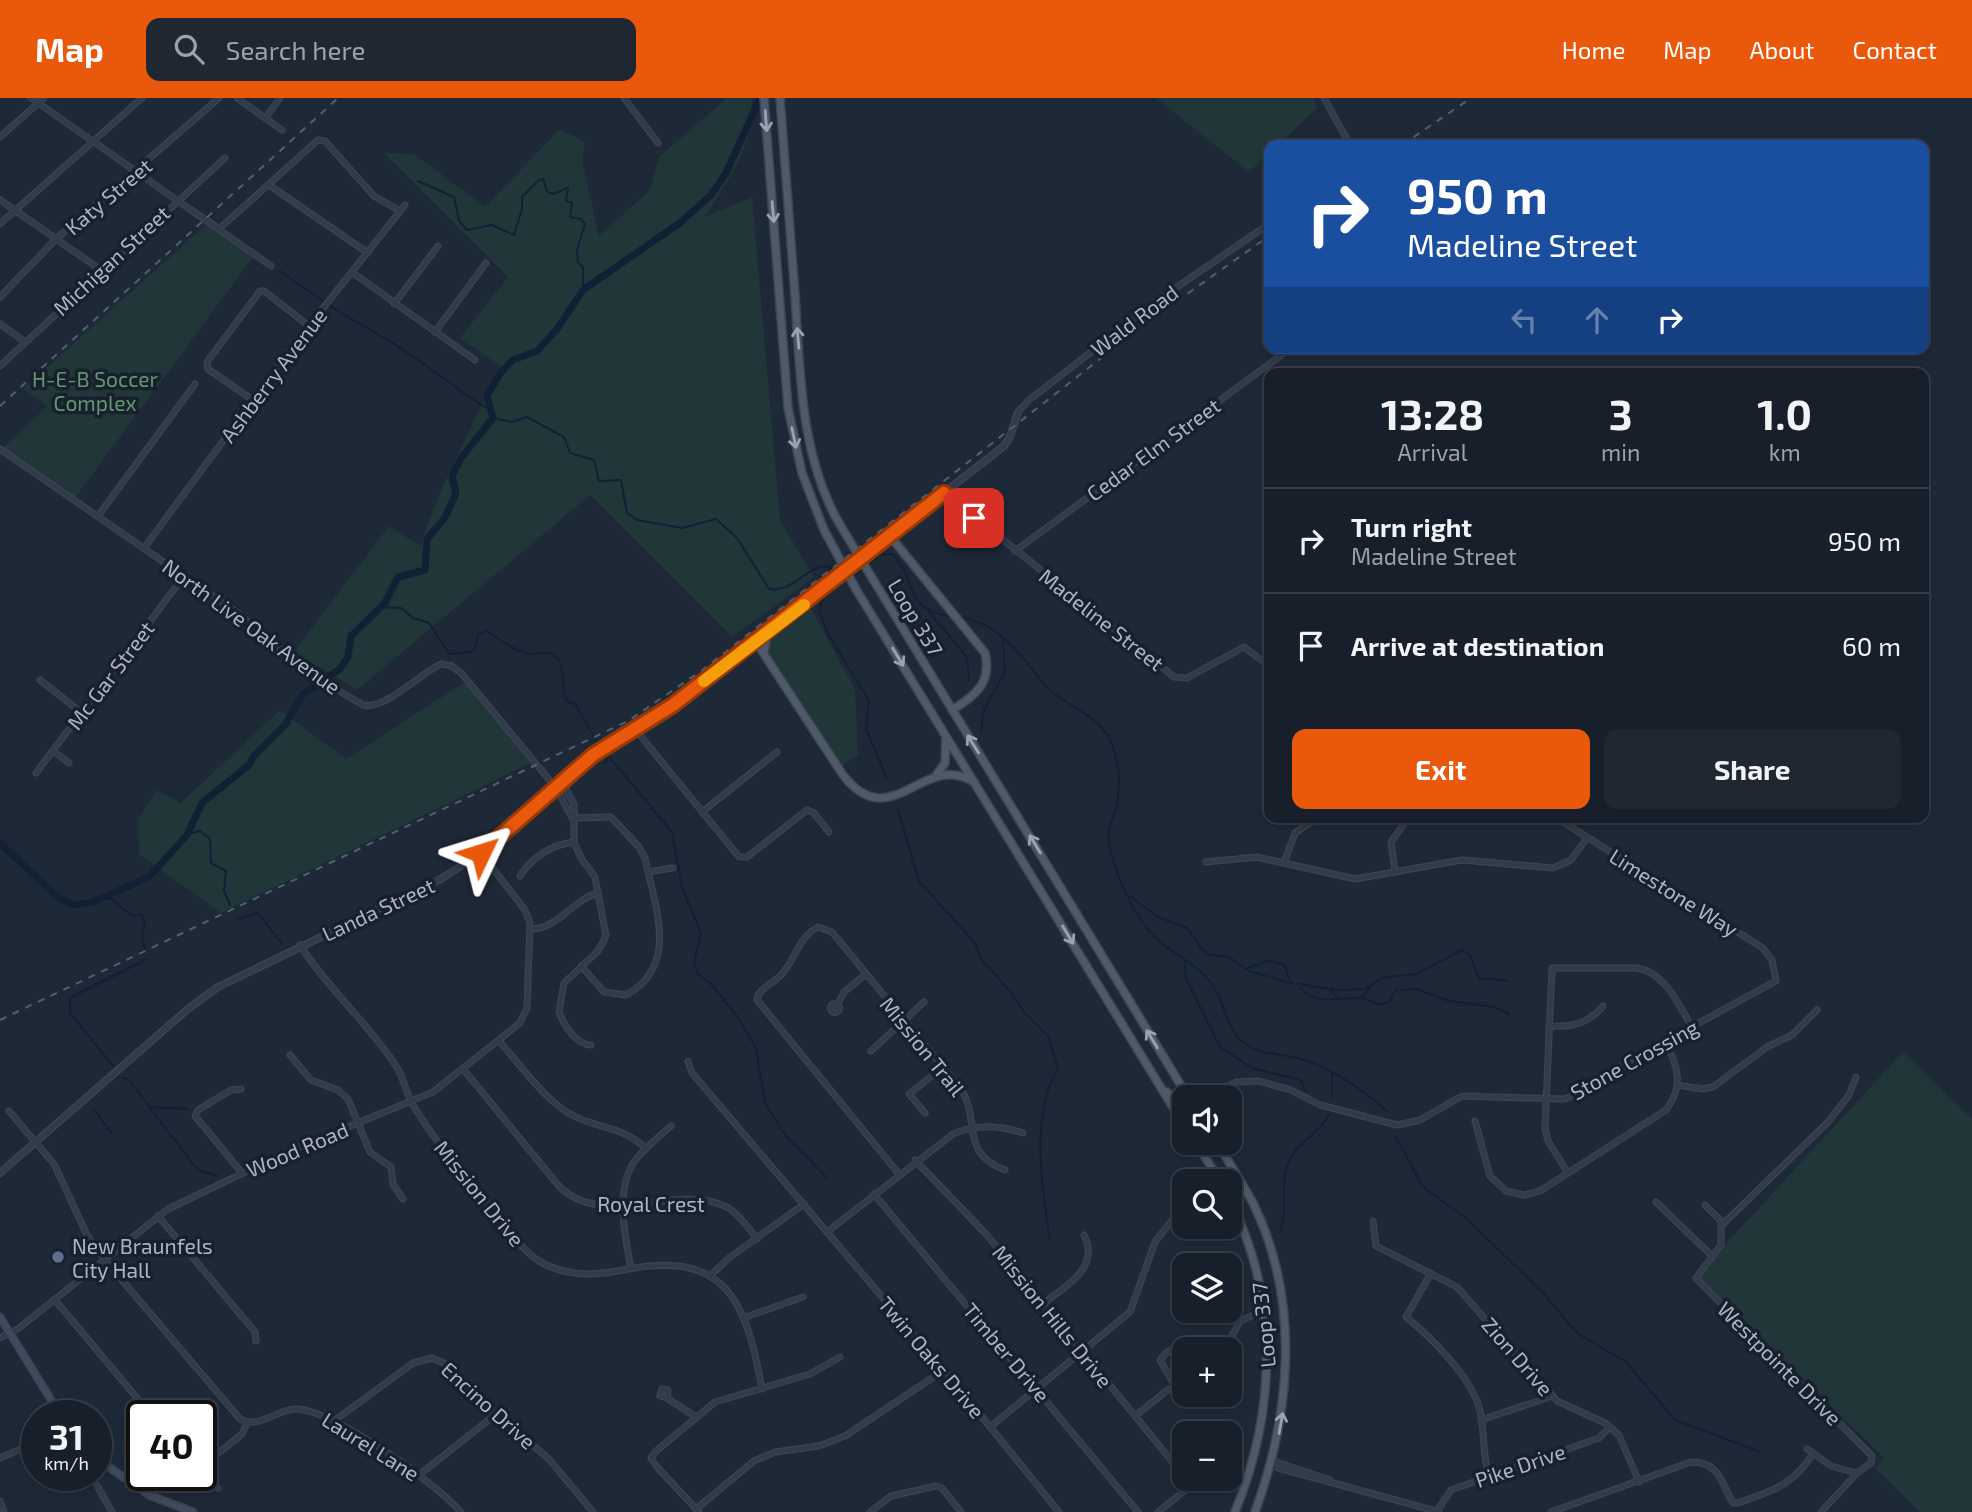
<!DOCTYPE html>
<meta charset="utf-8">
<style>
:root{--surface:#161f2a;--page:#1f2732;--text:#f1f3f6;--muted:#9ea2a8;--line:#353d47;--accent:#ea580c}
body{margin:0;font-family:"Exo 2",sans-serif;background:var(--page);color:var(--text);height:100vh;display:flex;flex-direction:column;font-size:26px;white-space:nowrap}
*{box-sizing:border-box;margin:0}
p{font-size:23px;color:var(--muted)}
.icon{flex:none;width:38px;height:38px;fill:none;stroke:currentColor;stroke-width:2;stroke-linecap:round;stroke-linejoin:round}
.map{position:relative;flex:1;overflow:hidden}
.panel{position:absolute;left:1264px;top:270px;width:665px;height:455px;display:flex;flex-direction:column;background:var(--surface);border-radius:14px;box-shadow:0 4px 10px #0003,0 0 0 2px var(--line)}
.panel>*{flex:none}
.hud{position:absolute;left:1264px;top:42px;width:665px;height:214px;border-radius:14px;box-shadow:0 4px 10px #0003,0 0 0 2px var(--line);background:#1a4fa0;color:#fff;overflow:hidden}
.fabs{position:absolute;left:1172px;top:987px;display:grid;gap:14px}
.fabs a{display:grid;place-items:center;width:70px;height:70px;border-radius:14px;background:var(--surface);box-shadow:0 4px 10px #0003,0 0 0 2px var(--line);font-size:35px}
.speed{position:absolute;left:21px;top:1302px;display:flex;gap:14px;font-size:35px;font-weight:700;text-align:center}
.speed>*{display:grid;place-content:center;width:91px;height:91px;border-radius:50%;background:var(--surface);box-shadow:0 4px 10px #0003,0 0 0 2px var(--line);line-height:1}
.speed small{font-size:18px;font-weight:400}
.speed .limit{border:4px solid #111;border-radius:10px;background:#fff;color:#111}
.pin{position:absolute;display:grid;place-items:center;width:60px;height:60px;color:#fff;margin:-30px;border-radius:14px;box-shadow:0 4px 10px #0006}
.me{position:absolute;width:77px;margin:-38px;rotate:49deg;stroke-linejoin:round;filter:drop-shadow(0 0 5px #0008)}
.turn{display:flex;align-items:center;gap:24px;height:147px;padding:0 28px;font-size:32px}
.turn .icon{width:91px;height:91px;stroke-width:2.5}
.turn b{display:block;font-size:49px;line-height:60px}
.lanes{display:flex;align-items:center;height:66px;padding:0 28px;background:#0003;justify-content:center;gap:35px;direction:ltr}
.lanes .off{opacity:.35}
.eta{display:flex;justify-content:space-evenly;align-items:center;height:119px;text-align:center}
.eta b{font-size:42px;font-weight:700;line-height:49px}
.cta{display:flex;gap:14px;margin-top:auto;padding:14px 28px}
.cta a{flex:1;height:80px;border-radius:14px;background:var(--accent);color:#fff;font-size:28px;font-weight:700;line-height:80px;text-align:center}
.cta a+a{background:var(--page);color:var(--text)}
ul{padding:0;list-style:none}
li{display:flex;align-items:center;gap:21px;height:105px;padding:0 28px;border-top:2px solid var(--line)}
li div{flex:1}
li b{display:block;font-size:26px}
li em{font-style:normal}
header{display:flex;align-items:center;gap:42px;box-sizing:border-box;height:98px;padding:0 35px;background:var(--accent);color:#fff}
header strong{font-size:33px}
nav{display:flex;gap:38px;margin-inline-start:auto;font-size:24px}
.search{width:490px;height:63px;background:var(--page);display:flex;align-items:center;gap:18px;box-sizing:border-box;padding:0 24px;border-radius:14px;color:var(--muted);font-size:26px}
.map>svg:first-child{display:block}
.green{fill:#203639}
.lines{fill:none;stroke-linecap:round;stroke-linejoin:round}
.stream{stroke:#122036;stroke-width:2}
.river{stroke:#122036;stroke-width:7}
.minor-casing{stroke:#3b4452;stroke-width:7}
.tertiary-casing{stroke:#3b4452;stroke-width:8}
.secondary-casing{stroke:#3b4452;stroke-width:9}
.primary-casing{stroke:#3b4452;stroke-width:10}
.minor{stroke:#323b49;stroke-width:4.5}
.tertiary{stroke:#323b49;stroke-width:5}
.secondary{stroke:#3f4a5c;stroke-width:6}
.primary{stroke:#4f5a69;stroke-width:7}
.rail{stroke:#535f70;stroke-width:2;stroke-dasharray:7 7;stroke-linecap:butt}
.primary-bridge-casing{stroke:#3b4452;stroke-width:10;stroke-linecap:butt}
.primary-bridge{stroke:#4f5a69;stroke-width:7}
.oneway{stroke:#99a3b3}
.route-casing{stroke:#983908;stroke-width:18}
.route{stroke:#ea580c;stroke-width:12}
.slow{stroke:#f59e0b;stroke-width:12}
.service-dot{fill:#5c6f8a;stroke:#18202d;stroke-width:2.5}
.labels{text-anchor:middle;dominant-baseline:central;stroke-width:7;stroke-linejoin:round;paint-order:stroke}
.street-label{font-size:21px;fill:#acb5c6;stroke:#18202d}
.park-label{font-size:21px;fill:#62986f;stroke:#18202d}
.poi-label{font-size:21px;fill:#acb5c6;stroke:#18202d;text-anchor:start}
</style>
<header>
<strong>Map</strong>
<div class="search"><svg class="icon" aria-label="search" viewBox="0 0 24 24"><circle cx="10" cy="10" r="6"/><path d="M15 15l6 6"/></svg>Search here</div>
<nav><a>Home</a><a>Map</a><a>About</a><a>Contact</a></nav>
</header>
<div class="map">
<svg width="1972" height="1414" viewBox="0 0 1972 1414">
<rect width="100%" height="100%" fill="#1e2938"/>
<!-- green -->
<g class="green">
<path d="M727,0H752C757,44 727,83 705,119L752,99L780,422L814,479L732,539L590,397L357,592L294,554L389,428L420,448L439,397L500,268L460,240L508,179L384,55L414,56L485,109L560,31L585,44L582,63L599,138L650,92L659,59Z"/>
<path d="M1156,0H1313L1317,10L1278,47H1269V56L1249,74Z"/>
<path d="M206,127L253,159L74,401L3,350L48,308L23,291Z"/>
<path d="M809,507L855,591L858,657L841,668L769,561L766,551L768,540Z"/>
<path d="M465,584L533,664L221,815L139,756L138,721L157,692L181,705L280,612L346,661Z"/>
<path d="M1903,954L1972,1021V1414H1920L1875,1370L1884,1360L1697,1177Z"/>
</g>
<g class="lines">
<!-- stream -->
<g class="stream">
<path d="M418,83L454,99L459,123L467,132L492,127L514,137L522,111V99L539,82L543,81L547,94L553,96L568,90L566,103L572,105L570,119L581,121L585,126L577,152L578,164L583,169V192"/>
<path d="M280,173L323,203"/>
<path d="M329,207C356,225 386,239 412,258C440,276 463,297 492,313"/>
<path d="M493,320L512,324L527,319L564,339L570,355L594,362L599,383L621,382L627,415L637,422L682,430L716,421L737,440L769,491C794,495 805,468 828,468L836,476"/>
<path d="M867,467L881,456H892C919,481 900,511 950,518"/>
<path d="M854,478L863,470"/>
<path d="M849,481L842,484L821,504L820,515L828,536L869,603L866,631L887,680"/>
<path d="M380,509L401,510L413,520L429,525L449,556L474,553L478,537L486,533C509,545 520,562 548,554C569,561 558,583 567,603L576,607L599,648"/>
<path d="M929,514L967,559L969,582"/>
<path d="M959,519C998,524 1022,558 1044,586C1062,608 1098,614 1111,644C1119,663 1121,687 1117,707C1115,715 1110,723 1109,732C1106,760 1132,813 1150,834C1169,856 1202,866 1216,893C1227,912 1226,933 1247,947C1263,957 1279,955 1297,960C1331,969 1362,991 1388,1014"/>
<path d="M981,634L984,612L1005,574L1003,543"/>
<path d="M607,656L672,734L682,790L701,835L694,865L698,876L710,885L737,918L756,950L765,1005L785,1037L827,1080"/>
<path d="M605,666L607,657"/>
<path d="M898,712L919,783L975,845L982,862L1011,894L1025,915L1048,938L1058,971C1030,1013 1042,1094 1050,1141"/>
<path d="M188,736L200,733L210,741L211,765L226,773L224,793L230,807"/>
<path d="M108,798L132,818L142,817L145,825L142,837L145,852"/>
<path d="M1130,798L1158,819L1187,830L1206,856L1229,859L1246,871L1267,863L1284,866L1291,885L1338,892L1365,891L1382,880L1416,876L1462,852L1470,858L1479,880L1508,883"/>
<path d="M238,821L258,815L282,846"/>
<path d="M1185,863L1186,880L1220,949L1252,970L1301,982L1306,994"/>
<path d="M1249,873L1290,885"/>
<path d="M1300,889C1316,909 1337,899 1359,900C1367,900 1373,905 1381,907L1390,903L1396,892L1417,891L1449,903L1495,909L1509,916"/>
<path d="M1331,893L1339,901"/>
<path d="M1359,899L1365,897L1372,886"/>
<path d="M113,968L70,915V900L147,861"/>
<path d="M1332,975V998"/>
<path d="M121,979L129,982L150,1009L189,1011"/>
<path d="M149,1009L198,1072L218,1078"/>
<path d="M94,1011L112,1036"/>
<path d="M1396,1039L1423,1089L1467,1121L1543,1195L1577,1235L1626,1264L1675,1322L1758,1353"/>
<path d="M1280,1134C1288,1112 1280,1089 1287,1068C1294,1045 1318,1038 1329,1017"/>
</g>
<!-- river -->
<path class="river" d="M0,745L60,801L76,807L93,804L149,779L187,737L202,705L249,667L253,659L285,627L303,596L340,571L348,559L351,538L385,505L398,479L425,472L427,441L444,421L456,396L452,378L461,360L493,320L487,298L501,274L513,262L537,253L557,231L583,192L681,124L711,97L726,75L760,0"/>
<defs>
<g id="minor">
<path d="M31,0L271,168"/>
<path d="M237,0L282,32"/>
<path d="M624,0L658,45"/>
<path d="M1324,0L1350,47"/>
<path d="M266,19L280,0"/>
<path d="M0,39L44,0"/>
<path d="M269,87L368,155"/>
<path d="M0,102L101,172"/>
<path d="M188,110L218,130"/>
<path d="M0,126L142,0"/>
<path d="M220,130L318,42L325,43L374,98L400,113"/>
<path d="M353,175L475,262"/>
<path d="M0,199L56,141L219,0"/>
<path d="M394,206L438,148"/>
<path d="M0,226L24,243"/>
<path d="M435,234L486,165"/>
<path d="M0,268L225,60"/>
<path d="M260,307L208,271L207,264L260,193H264L309,228"/>
<path d="M1018,314L1029,302L1161,200L1269,126"/>
<path d="M0,351L239,516L312,577L363,607C386,612 419,576 441,566L452,568L462,576L551,684L567,693L574,706V744L581,760L595,779L606,838L598,853L564,885L559,914C564,927 576,947 591,947"/>
<path d="M945,395L1174,579L1187,580L1244,549L1269,568"/>
<path d="M98,418L195,286"/>
<path d="M144,450L297,243L405,107"/>
<path d="M1015,453L1291,250"/>
<path d="M40,582L82,615"/>
<path d="M635,631L739,759H747L807,712L814,715L829,734"/>
<path d="M53,653L69,665"/>
<path d="M36,675L184,478"/>
<path d="M556,689L572,720"/>
<path d="M702,714L777,654"/>
<path d="M572,720L611,719L639,749L645,760C655,809 680,868 626,897L604,894L581,868"/>
<path d="M1206,764L1257,759L1355,781L1462,762L1553,770L1571,762L1587,740"/>
<path d="M1284,765L1295,735L1314,722"/>
<path d="M648,774L673,770"/>
<path d="M1395,774L1391,744L1409,719"/>
<path d="M520,778C533,758 551,747 574,744"/>
<path d="M531,831C558,831 572,802 598,795"/>
<path d="M300,847C328,891 368,925 396,968C404,980 406,995 413,1007C435,1044 464,1076 490,1109C504,1126 518,1148 536,1161C563,1179 592,1178 623,1172C726,1151 746,1202 762,1291"/>
<circle cx="835" cy="910" r="4.5"/>
<path d="M838,906L844,894L866,876"/>
<path d="M1549,928C1572,929 1588,926 1603,908"/>
<path d="M499,943C519,965 546,1004 572,1017C598,1031 624,1028 646,1051"/>
<path d="M871,953L924,904"/>
<path d="M290,957L311,982L338,992L348,1001L370,1054L391,1069L393,1086L403,1101"/>
<path d="M688,963L692,975L944,1272L1059,1414"/>
<path d="M464,972L558,1087C600,1132 673,1086 722,1107C737,1113 747,1128 757,1141"/>
<path d="M1678,987L1702,991L1713,989L1767,949L1792,937L1817,912"/>
<path d="M241,991L231,992L198,1012L195,1018L242,1075"/>
<path d="M1207,999L1236,984L1259,983L1291,992L1320,1007L1397,1027L1420,1022L1462,998L1564,1001L1587,992L1627,964L1776,883L1772,862L1763,850L1555,719"/>
<path d="M9,1013L54,1066L87,1137L104,1161L240,1321C260,1332 277,1310 297,1311C337,1314 433,1383 461,1414"/>
<path d="M925,1015L909,996L942,970"/>
<path d="M1475,1023L1490,1078L1506,1093L1524,1097L1540,1093L1666,1012C1684,989 1678,968 1666,945"/>
<path d="M915,1062L986,1136L1185,1379"/>
<path d="M1568,1075L1548,1043L1545,1030L1552,870H1637C1666,875 1678,906 1692,929"/>
<path d="M899,1076L757,902C758,891 772,886 780,878C796,862 797,840 818,829L832,834L961,991C981,1022 959,1055 1005,1072"/>
<path d="M874,1096L1138,1414"/>
<path d="M1656,1104L1712,1158"/>
<path d="M1705,1107L1721,1123V1147L1696,1180L1872,1358L1871,1365L1857,1375L1821,1414"/>
<path d="M158,1118L255,1234L256,1243"/>
<path d="M1373,1123L1376,1148L1457,1189L1557,1303L1605,1325L1619,1337L1639,1384"/>
<path d="M1722,1127L1828,1024L1849,997L1856,979"/>
<path d="M827,1134L953,1036C976,1026 998,1027 1023,1035"/>
<path d="M631,1170C625,1140 616,1095 632,1067C641,1052 658,1040 671,1028"/>
<path d="M1431,1175L1406,1219C1431,1239 1473,1281 1480,1313C1485,1335 1482,1356 1489,1378"/>
<path d="M710,1178L729,1160L804,1106"/>
<path d="M55,1202L152,1318"/>
<path d="M1043,1206C1065,1188 1101,1170 1084,1137"/>
<path d="M743,1220L803,1199"/>
<path d="M0,1240L19,1230L168,1111L285,1055L433,994L520,925L527,910L530,825L525,812L481,755"/>
<path d="M1225,1251L1240,1223L1264,1212"/>
<path d="M1175,1288L1160,1262L1166,1255L1180,1248"/>
<path d="M667,1300L660,1298L662,1291L668,1292L667,1300L696,1319"/>
<path d="M1135,1318L1169,1291L1185,1288"/>
<path d="M1481,1322L1553,1298"/>
<path d="M334,1323L413,1265L432,1260L451,1268L470,1295L548,1360L593,1414"/>
<path d="M990,1329L1130,1214L1155,1144L1173,1121"/>
<path d="M1807,1351L1831,1368L1856,1375"/>
<path d="M0,1360L37,1344"/>
<path d="M1273,1363L1330,1382"/>
<path d="M1271,1368L1439,1414"/>
<path d="M201,1369L242,1336L247,1325"/>
<path d="M201,1375L218,1390"/>
<path d="M91,1377L112,1414"/>
<path d="M419,1377L495,1317"/>
<path d="M0,1403L4,1414"/>
<path d="M696,1411L754,1363L775,1354L819,1348L845,1338L944,1272"/>
<path d="M1437,1413L1451,1392L1599,1340L1610,1329"/>
<path d="M699,1414L656,1368L651,1360L655,1354L715,1304L810,1276L840,1259"/>
<path d="M870,1414L891,1398L936,1388L942,1390L961,1414"/>
<path d="M1158,1414L1188,1390L1186,1381"/>
<path d="M1551,1414L1691,1364C1720,1364 1721,1385 1733,1405H1738C1773,1392 1791,1389 1812,1357"/>
</g>
<path id="tertiary" d="M0,1075L189,910L218,889L441,781L481,755L593,657L673,607L1004,348L1010,339L1018,314"/>
<g id="secondary">
<path d="M0,1219L61,1318"/>
<path d="M96,1360L149,1397L193,1414"/>
</g>
<g id="primary">
<path d="M764,0L788,310L802,375L824,432"/>
<path d="M780,0C785,66 790,131 795,197C800,272 800,357 839,425"/>
<path d="M890,438L985,555C992,585 975,598 952,612"/>
<path d="M874,483L1188,999"/>
<path d="M857,493L1185,1029"/>
<path d="M756,544L843,677C891,739 924,652 974,684"/>
<path d="M764,555L767,535"/>
<path d="M937,676L945,665L946,639"/>
<path d="M1167,994L1173,1000L1179,1001L1181,990"/>
<path d="M1196,1045L1220,1083"/>
<path d="M1218,1045C1229,1065 1242,1085 1253,1105C1301,1203 1291,1315 1255,1414"/>
<path d="M1230,1102C1280,1201 1276,1313 1235,1414"/>
</g>
</defs>
<!-- minor casing -->
<use href="#minor" class="minor-casing"/>
<!-- tertiary casing -->
<use href="#tertiary" class="tertiary-casing"/>
<!-- secondary casing -->
<use href="#secondary" class="secondary-casing"/>
<!-- primary casing -->
<use href="#primary" class="primary-casing"/>
<!-- minor -->
<use href="#minor" class="minor"/>
<!-- tertiary -->
<use href="#tertiary" class="tertiary"/>
<!-- secondary -->
<use href="#secondary" class="secondary"/>
<!-- primary -->
<use href="#primary" class="primary"/>
<!-- rail -->
<g class="rail">
<path d="M1402,47L1471,0"/>
<path d="M0,308L338,0"/>
<path d="M0,922L628,623L701,573L1146,225L1269,138"/>
</g>
<defs>
<g id="primary-bridge">
<path d="M839,425L874,483"/>
<path d="M824,432L857,493"/>
</g>
</defs>
<!-- primary-bridge casing -->
<use href="#primary-bridge" class="primary-bridge-casing"/>
<!-- primary-bridge -->
<use href="#primary-bridge" class="primary-bridge"/>
</g>
<!-- one-way arrows -->
<defs><path id="oneway-shaft" d="M-6 0H5M1.5-3L5.5 0L1.5 3" fill="none" stroke-width="1.6" stroke-linecap="round" stroke-linejoin="round" transform="scale(1.75)"/></defs>
<g class="oneway">
<use href="#oneway-shaft" transform="translate(766 23) rotate(86)"/>
<use href="#oneway-shaft" transform="translate(773 114) rotate(85)"/>
<use href="#oneway-shaft" transform="translate(798 240) rotate(-95)"/>
<use href="#oneway-shaft" transform="translate(794 340) rotate(78)"/>
<use href="#oneway-shaft" transform="translate(898 559) rotate(59)"/>
<use href="#oneway-shaft" transform="translate(973 646) rotate(-122)"/>
<use href="#oneway-shaft" transform="translate(1035 746) rotate(-121)"/>
<use href="#oneway-shaft" transform="translate(1068 837) rotate(59)"/>
<use href="#oneway-shaft" transform="translate(1152 941) rotate(-121)"/>
<use href="#oneway-shaft" transform="translate(1281 1325) rotate(-80)"/>
</g>
<g class="lines">
<defs>
<path id="route" d="M481,755L593,657L673,607L944,395L974,420"/>
</defs>
<!-- route casing -->
<use href="#route" class="route-casing"/>
<!-- route -->
<use href="#route" class="route"/>
<!-- slow -->
<path class="slow" d="M704,583L804,507"/>
</g>
<!-- markers -->
<circle class="service-dot" cx="58" cy="1159" r="7"/>
<g class="labels">
<!-- street labels -->
<g class="street-label">
<text transform="translate(108 98) rotate(-40)">Katy Street</text>
<text transform="translate(111 162) rotate(-43)">Michigan Street</text>
<text transform="translate(1134 222) rotate(-37)">Wald Road</text>
<text transform="translate(273 277) rotate(-53)">Ashberry Avenue</text>
<text transform="translate(1153 351) rotate(-36)">Cedar Elm Street</text>
<text transform="translate(916 519) rotate(59)">Loop 337</text>
<text transform="translate(1102 521) rotate(38)">Madeline Street</text>
<text transform="translate(252 528) rotate(36)">North Live Oak Avenue</text>
<text transform="translate(110 577) rotate(-53)">Mc Gar Street</text>
<text transform="translate(1674 794) rotate(32)">Limestone Way</text>
<text transform="translate(378 811) rotate(-25)">Landa Street</text>
<text transform="translate(923 948) rotate(51)">Mission Trail</text>
<text transform="translate(1634 961) rotate(-29)">Stone Crossing</text>
<text transform="translate(297 1051) rotate(-23)">Wood Road</text>
<text transform="translate(480 1095) rotate(51)">Mission Drive</text>
<text x="651" y="1105">Royal Crest</text>
<text transform="translate(1053 1218) rotate(51)">Mission Hills Drive</text>
<text transform="translate(1263 1227) rotate(-96)">Loop 337</text>
<text transform="translate(1007 1254) rotate(50)">Timber Drive</text>
<text transform="translate(1518 1258) rotate(49)">Zion Drive</text>
<text transform="translate(932 1259) rotate(50)">Twin Oaks Drive</text>
<text transform="translate(1780 1265) rotate(45)">Westpointe Drive</text>
<text transform="translate(489 1307) rotate(42)">Encino Drive</text>
<text transform="translate(371 1348) rotate(32)">Laurel Lane</text>
<text transform="translate(1520 1367) rotate(-19)">Pike Drive</text>
</g>
<!-- park labels -->
<g class="park-label">
<text x="95" y="280">H-E-B Soccer<tspan x="95" dy="24">Complex</tspan></text>
</g>
<!-- poi labels -->
<g class="poi-label">
<text x="72" y="1147">New Braunfels<tspan x="72" dy="24">City Hall</tspan></text>
</g>
</g>
</svg>
<div class="fabs">
<a><svg class="icon" aria-label="sound" viewBox="0 0 24 24"><path d="M4 9h4l5-4v14l-5-4H4zM17 9q2 3 0 6"/></svg></a>
<a><svg class="icon" aria-label="search" viewBox="0 0 24 24"><circle cx="10" cy="10" r="6"/><path d="M15 15l6 6"/></svg></a>
<a><svg class="icon" aria-label="layers" viewBox="0 0 24 24"><path d="M12 4l9 5-9 5-9-5zM3 14l9 5 9-5"/></svg></a>
<a>+</a>
<a>−</a>
</div>
<div class="speed"><div>31<small>km/h</small></div><div class="limit">40</div></div>
<div class="pin" style="left:974px;top:420px;background:#d93025"><svg class="icon" aria-label="arrive" viewBox="0 0 24 24"><path d="M6 21V4h12l-3 4 3 4H6"/></svg></div>
<svg class="me" style="left:481px;top:755px" viewBox="-20 -20 40 40"><path d="M0-17L14 15 0 8-14 15z" fill="#ea580c" stroke="#fff" stroke-width="4"/></svg>
<div class="hud">
<div class="turn"><svg class="icon" aria-label="right" viewBox="0 0 24 24"><path d="M7 20v-9h11M14 6l5 5-5 5"/></svg><div><b>950 m</b>Madeline Street</div></div>
<div class="lanes"><svg class="icon off" aria-label="left" viewBox="0 0 24 24"><path d="M17 20v-9H6M10 6l-5 5 5 5"/></svg><svg class="icon off" aria-label="ahead" viewBox="0 0 24 24"><path d="M12 20V5M6 11l6-6 6 6"/></svg><svg class="icon" aria-label="right" viewBox="0 0 24 24"><path d="M7 20v-9h11M14 6l5 5-5 5"/></svg></div>
</div>
<section class="panel">
<div class="eta">
<div><b>13:28</b><p>Arrival</p></div>
<div><b>3</b><p>min</p></div>
<div><b>1.0</b><p>km</p></div>
</div>
<ul>
<li><svg class="icon" aria-label="right" viewBox="0 0 24 24"><path d="M7 20v-9h11M14 6l5 5-5 5"/></svg><div><b>Turn right</b><p>Madeline Street</p></div><em>950 m</em></li>
<li><svg class="icon" aria-label="arrive" viewBox="0 0 24 24"><path d="M6 21V4h12l-3 4 3 4H6"/></svg><div><b>Arrive at destination</b></div><em>60 m</em></li>
</ul>
<div class="cta"><a>Exit</a><a>Share</a></div>
</section>
</div>
